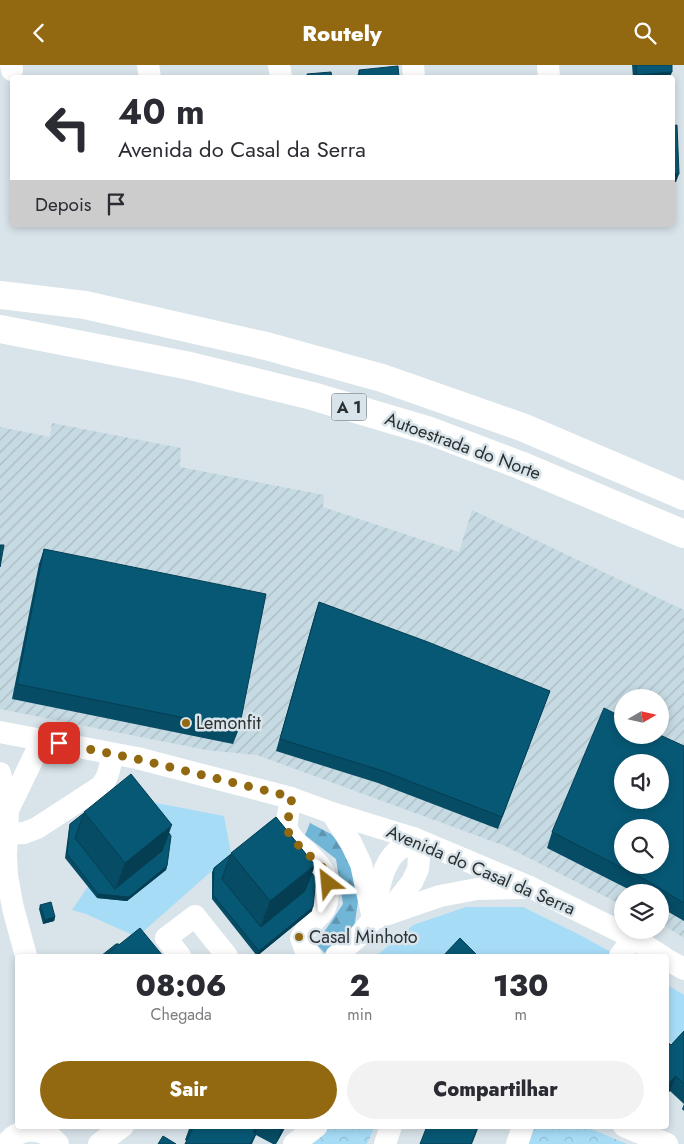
<!DOCTYPE html>
<html lang="pt">
<style>
:root{--surface:#fff;--page:#f2f2f3;--text:#2b2b33;--muted:#7c7c81;--accent:#926911}
body{margin:0;font-family:Jost,sans-serif;background:var(--page);color:var(--text);height:100vh;display:flex;flex-direction:column;font-size:19px;white-space:nowrap}
*{box-sizing:border-box;margin:0}
p{font-size:16px;color:var(--muted)}
.icon{flex:none;width:28px;height:28px;fill:none;stroke:currentColor;stroke-width:2;stroke-linecap:round;stroke-linejoin:round}
.map{position:relative;flex:1;overflow:hidden}
.side{position:absolute;left:15px;top:889px;width:654px;height:175px;display:flex;flex-direction:column;background:var(--surface);border-radius:5px;box-shadow:0 2px 8px #0003}
.side>*{flex:none}
.top-card{position:absolute;left:10px;top:10px;width:665px;height:152px;border-radius:5px;box-shadow:0 2px 8px #0003;background:#fff;color:var(--text);overflow:hidden}
.needle{width:32px;rotate:81deg}
.buttons{position:absolute;left:614px;top:624px;display:grid;gap:10px}
.buttons a{display:grid;place-items:center;width:55px;height:55px;border-radius:50%;background:var(--surface);box-shadow:0 2px 8px #0003;font-size:25px}
.pin{position:absolute;display:grid;place-items:center;width:42px;height:42px;color:#fff;margin:-21px;border-radius:10px;box-shadow:0 2px 8px #0006}
.me{position:absolute;width:55px;margin:-28px;rotate:331deg;stroke-linejoin:round;filter:drop-shadow(0 0 4px #0008)}
.turn{display:flex;align-items:center;gap:18px;height:105px;padding:0 25px;font-size:22px}
.turn .icon{width:65px;height:65px;stroke-width:2.5}
.turn b{display:block;font-size:35px;line-height:42px}
.then{display:flex;align-items:center;height:48px;padding:0 25px;background:#0003;gap:10px;font-size:19px}
.eta{display:flex;justify-content:space-evenly;align-items:center;height:85px;text-align:center}
.eta b{font-size:30px;font-weight:800;line-height:35px}
.primary-button{display:flex;gap:10px;margin-top:auto;padding:10px 25px}
.primary-button a{flex:1;height:58px;border-radius:30px;background:var(--accent);color:#fff;font-size:20px;font-weight:800;line-height:58px;text-align:center}
.primary-button a+a{background:var(--page);color:var(--text)}
header{display:flex;justify-content:space-between;align-items:center;height:65px;padding:0 25px;background:var(--accent);color:#fff;font-size:22px;font-weight:800}
.map>svg:first-child{display:block}
.industrial{fill:url(#industrial-furrows);fill-rule:evenodd}
.grass{fill:#a7dcf7}
.forest{fill:url(#forest-firs)}
.park{fill:url(#park-crowns)}
.lines{fill:none;stroke-linecap:round;stroke-linejoin:round}
.minor{stroke:#fff;stroke-width:22}
.highway{stroke:#fff;stroke-width:28}
.wall{fill:#064c65}
.shaded-wall{fill:#053e52}
.building{fill:#075875;stroke:#053e52;fill-rule:evenodd}
.route{stroke:#926911;stroke-width:9;stroke-dasharray:0 16.2}
.poi-dot{fill:#926911;stroke:#d8e4ea;stroke-width:2}
.labels{text-anchor:middle;dominant-baseline:central;stroke-width:5;stroke-linejoin:round;paint-order:stroke}
.shield{fill:#d8e4ea;stroke:#5f6669;stroke-width:1}
.shield-label{font-size:16px;font-weight:bold;fill:#2b3032}
.street-label{font-size:18px;fill:#2b3032;stroke:#d8e4ea}
.poi-label{font-size:18px;fill:#2b3032;stroke:#d8e4ea;text-anchor:start}
</style>
<header><svg class="icon" aria-label="back" viewBox="0 0 24 24"><path d="M15 5l-7 7 7 7"/></svg>Routely<svg class="icon" aria-label="search" viewBox="0 0 24 24"><circle cx="10" cy="10" r="6"/><path d="M15 15l6 6"/></svg></header>
<div class="map">
<svg width="684" height="1079" viewBox="0 0 684 1079">
<defs>
<pattern id="industrial-furrows" width="10" height="10" patternUnits="userSpaceOnUse" patternTransform="scale(1.25)"><rect width="10" height="10" fill="#c6dae3"/><path d="M-1 1l2-2M0 10L10 0M9 11l2-2" fill="none" stroke="#aabbc3"/></pattern>
<pattern id="forest-firs" width="22" height="20" patternUnits="userSpaceOnUse" patternTransform="scale(1.25)"><rect width="22" height="20" fill="#72b6d7"/><path d="M5 1l3.5 6h-7zM16 11l3.5 6h-7z" fill="#5e94af"/></pattern>
<pattern id="park-crowns" width="20" height="18" patternUnits="userSpaceOnUse" patternTransform="scale(1.25)"><rect width="20" height="18" fill="#a7dcf7"/><path d="M2 6a3 3 0 1 1 6 0M12 15a3 3 0 1 1 6 0" fill="none" stroke="#90bdd4"/></pattern>
</defs>
<rect width="100%" height="100%" fill="#d8e4ea"/>
<!-- industrial -->
<path class="industrial" d="M52,358L181,383L180,402L324,430L323,442L459,487L472,445L684,545V873L660,858V828H622V840L505,781L257,690L206,685L0,644V362L50,372ZM622,632H660V670H622ZM622,698H660V735H622ZM622,762H660V800H622Z"/>
<!-- grass -->
<g class="grass">
<path d="M146,736L224,751L231,788L214,804L137,872L86,849L72,845Z"/>
<path d="M466,842H523L580,870L618,891H376L413,860Z"/>
<path d="M666,919L684,930V983L666,975Z"/>
</g>
<!-- forest -->
<path class="forest" d="M310,758L331,769L348,787L359,829L354,864L328,891L316,879L343,839L336,794L305,770Z"/>
<!-- park -->
<g class="park">
<path d="M325,1061H375L367,1079H303Z"/>
<path d="M537,1061H584L627,1079H527L523,1073Z"/>
</g>
<g class="lines">
<!-- minor -->
<g class="minor">
<path d="M11,0L12,5"/>
<path d="M148,0L150,12"/>
<path d="M279,0L281,12"/>
<path d="M413,0L414,12"/>
<path d="M548,0L549,12"/>
<path d="M0,667L137,693L291,733L332,748L413,773L532,823L633,873L662,891"/>
<path d="M0,708L8,745L6,790L7,811L13,843L26,891"/>
<path d="M291,733C290,742 286,754 287,763C289,771 295,776 300,781C320,798 333,812 326,840C324,849 306,861 301,873L305,884L311,891"/>
<path d="M8,745L42,675"/>
<path d="M332,748L351,778L361,799L373,854"/>
<path d="M6,769L24,768L37,763L100,722C109,713 110,701 112,689"/>
<path d="M375,844C379,825 381,803 395,788C400,783 407,778 413,773"/>
<path d="M373,854L440,831L477,824L523,823"/>
<path d="M180,891L166,873L195,851L227,891"/>
<path d="M336,891L359,871L373,854L397,836L412,817L418,804L419,793L413,773"/>
<path d="M620,891L633,873"/>
<path d="M666,894L684,904"/>
<path d="M624,1061L667,1079"/>
<path d="M6,1079C19,1061 45,1062 58,1079"/>
<path d="M99,1079L123,1061"/>
<path d="M294,1079L317,1061"/>
<path d="M385,1079L391,1061"/>
<path d="M517,1079L523,1061"/>
</g>
<!-- highway -->
<g class="highway">
<path d="M0,230L85,240L266,281L382,313L522,362L684,431"/>
<path d="M0,264L190,301L312,331L430,366L520,400L684,469"/>
</g>
</g>
<!-- wall -->
<g class="wall">
<path d="M632,0H672L670,12H633Z"/>
<path d="M359,5L399,12H357Z"/>
<path d="M44,484L239,664L233,679L12,634L39,499Z"/>
<path d="M319,537L550,626L498,764L378,718L276,686L315,549Z"/>
<path d="M684,681V856L660,842V828H636L547,783L552,767Z"/>
<path d="M84,747L169,768L167,801L166,805L127,836L97,833L65,793L69,763L70,759L84,748Z"/>
<path d="M276,752L315,800L312,808V846L257,891L212,834V807L214,803Z"/>
<path d="M40,840L55,852L54,856L43,859L39,844Z"/>
<path d="M684,966V1046L682,1044L684,1039L670,1026L666,1030V976L671,980Z"/>
<path d="M190,1061H286L276,1079H273L256,1070L252,1079H185L187,1076L185,1075Z"/>
</g>
<!-- shaded-wall -->
<g class="shaded-wall">
<path d="M672,7L670,12H636L637,10Z"/>
<path d="M672,109H679L676,117H672Z"/>
<path d="M172,760L161,790L114,828L125,798Z"/>
<path d="M315,800L304,830L259,866L270,836Z"/>
<path d="M167,801L166,805L127,836L97,833L98,829L129,832Z"/>
<path d="M313,842L312,846L257,891L259,886Z"/>
<path d="M55,852L54,856L43,859L45,855Z"/>
<path d="M676,1011L670,1026L666,1030V1026L670,1017Z"/>
<path d="M256,1061H258L255,1069L253,1067Z"/>
<path d="M283,1061H286L276,1079L281,1065Z"/>
<path d="M478,1061H479L472,1079H471Z"/>
</g>
<!-- building -->
<g class="building">
<path d="M636,0H672V7L637,10Z"/>
<path d="M398,1L399,12H360L359,5Z"/>
<path d="M331,7L332,12H307V9Z"/>
<path d="M677,60L679,109H672V61Z"/>
<path d="M0,480H4L0,502Z"/>
<path d="M44,484L266,529L239,664L17,619Z"/>
<path d="M319,537L428,577L550,626L502,752L383,706L280,674Z"/>
<path d="M604,643L622,652V670H660L684,681V838L646,815L552,767ZM622,698H660V735H622ZM622,762H660V800H622Z"/>
<path d="M131,709L172,760L125,798L84,747Z"/>
<path d="M84,748L75,773L115,824L162,786L169,768L171,771L167,801L129,832L98,829L67,789L70,759Z"/>
<path d="M276,752L315,800L270,836L231,788Z"/>
<path d="M231,789L222,814L261,862L305,826L312,808L316,813L313,842L259,886L213,830L214,803Z"/>
<path d="M51,837L55,852L45,855L40,840Z"/>
<path d="M140,863L163,891H105Z"/>
<path d="M460,873L478,891H443Z"/>
<path d="M116,879H119L105,891H101Z"/>
<path d="M684,966V1019L676,1011L670,1017L667,1014L666,1015V976L671,980Z"/>
<path d="M194,1061H256L253,1067L256,1069L250,1079H185Z"/>
<path d="M274,1061H283L281,1065Z"/>
<path d="M427,1061H478L471,1079H420Z"/>
<path d="M163,1071L176,1079H158Z"/>
</g>
<g class="lines">
<!-- route -->
<path class="route" d="M59,678L137,694L292,732L287,761L289,769L294,776L323,803L328,818"/>
</g>
<!-- markers -->
<g class="poi-dot">
<circle cx="186" cy="658" r="5"/>
<circle cx="299" cy="872" r="5"/>
</g>
<g class="labels">
<!-- shield labels -->
<rect class="shield" x="331.5" y="328.5" width="35" height="27" rx="4"/>
<g class="shield-label">
<text x="349" y="342">A 1</text>
</g>
<!-- street labels -->
<g class="street-label">
<text transform="translate(463 381) rotate(20)">Autoestrada do Norte</text>
<text transform="translate(481 805) rotate(23)">Avenida do Casal da Serra</text>
</g>
<!-- poi labels -->
<g class="poi-label">
<text x="196" y="658">Lemonfit</text>
<text x="309" y="872">Casal Minhoto</text>
</g>
</g>
</svg>
<div class="buttons">
<a><svg class="needle" viewBox="-14 -14 28 28"><path d="M0-13l5 13h-10z" fill="#e53935"/><path d="M0 13l5-13h-10z" fill="#7c7c81"/></svg></a>
<a><svg class="icon" aria-label="sound" viewBox="0 0 24 24"><path d="M4 9h4l5-4v14l-5-4H4zM17 9q2 3 0 6"/></svg></a>
<a><svg class="icon" aria-label="search" viewBox="0 0 24 24"><circle cx="10" cy="10" r="6"/><path d="M15 15l6 6"/></svg></a>
<a><svg class="icon" aria-label="layers" viewBox="0 0 24 24"><path d="M12 4l9 5-9 5-9-5zM3 14l9 5 9-5"/></svg></a>
</div>
<div class="pin" style="left:59px;top:678px;background:#d93025"><svg class="icon" aria-label="arrive" viewBox="0 0 24 24"><path d="M6 21V4h12l-3 4 3 4H6"/></svg></div>
<svg class="me" style="left:328px;top:818px" viewBox="-20 -20 40 40"><path d="M0-17L14 15 0 8-14 15z" fill="#926911" stroke="#fff" stroke-width="4"/></svg>
<div class="top-card">
<div class="turn"><svg class="icon" aria-label="left" viewBox="0 0 24 24"><path d="M17 20v-9H6M10 6l-5 5 5 5"/></svg><div><b>40 m</b>Avenida do Casal da Serra</div></div>
<div class="then">Depois<svg class="icon" aria-label="arrive" viewBox="0 0 24 24"><path d="M6 21V4h12l-3 4 3 4H6"/></svg></div>
</div>
<section class="side">
<div class="eta">
<div><b>08:06</b><p>Chegada</p></div>
<div><b>2</b><p>min</p></div>
<div><b>130</b><p>m</p></div>
</div>
<div class="primary-button"><a>Sair</a><a>Compartilhar</a></div>
</section>
</div>
